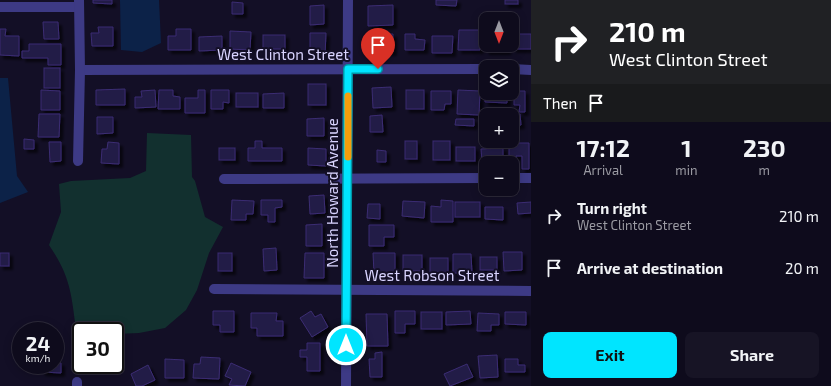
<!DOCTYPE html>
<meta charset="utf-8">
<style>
:root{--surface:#0e0b1c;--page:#171425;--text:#f1f3f6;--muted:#9b9ba3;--line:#2e2b3b;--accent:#00e5ff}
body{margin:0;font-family:"Exo 2",sans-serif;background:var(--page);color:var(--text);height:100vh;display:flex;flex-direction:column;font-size:15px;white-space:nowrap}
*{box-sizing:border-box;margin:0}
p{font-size:13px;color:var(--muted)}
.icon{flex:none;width:22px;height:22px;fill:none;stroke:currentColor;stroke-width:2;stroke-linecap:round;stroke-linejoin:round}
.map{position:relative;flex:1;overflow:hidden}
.drawer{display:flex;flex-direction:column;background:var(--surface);width:300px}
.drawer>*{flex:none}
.guide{background:#202124;color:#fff;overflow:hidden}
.needle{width:26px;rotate:180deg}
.fabs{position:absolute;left:479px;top:12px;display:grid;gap:8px}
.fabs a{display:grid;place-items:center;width:40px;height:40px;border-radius:8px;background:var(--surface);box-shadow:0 2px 10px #0003,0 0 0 1px var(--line);font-size:20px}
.speed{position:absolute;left:12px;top:322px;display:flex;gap:8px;font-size:20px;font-weight:700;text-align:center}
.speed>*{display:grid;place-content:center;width:52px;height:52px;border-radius:50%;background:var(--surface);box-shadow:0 2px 10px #0003,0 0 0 1px var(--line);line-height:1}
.speed small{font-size:10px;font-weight:400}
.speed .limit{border:2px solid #111;border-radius:6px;background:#fff;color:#111}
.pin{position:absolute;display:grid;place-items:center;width:34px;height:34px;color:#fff;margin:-41px -17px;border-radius:50% 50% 50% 0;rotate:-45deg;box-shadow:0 0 4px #0007}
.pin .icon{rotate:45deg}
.me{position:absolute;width:44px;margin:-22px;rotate:0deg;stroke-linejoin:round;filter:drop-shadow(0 0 3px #0008)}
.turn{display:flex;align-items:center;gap:14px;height:84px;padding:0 12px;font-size:18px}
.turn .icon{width:52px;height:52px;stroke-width:2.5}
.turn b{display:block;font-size:28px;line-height:34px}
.then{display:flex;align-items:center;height:38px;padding:0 12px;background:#0003;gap:8px;font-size:15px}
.eta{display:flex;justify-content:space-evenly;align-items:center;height:68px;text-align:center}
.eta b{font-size:24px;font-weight:700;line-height:28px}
.action{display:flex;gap:8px;margin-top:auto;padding:8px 12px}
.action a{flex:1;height:46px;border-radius:8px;background:var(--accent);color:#111;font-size:16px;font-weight:700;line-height:46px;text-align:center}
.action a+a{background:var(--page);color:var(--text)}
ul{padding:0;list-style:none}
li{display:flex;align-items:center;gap:12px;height:52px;padding:0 12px}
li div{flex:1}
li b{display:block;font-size:15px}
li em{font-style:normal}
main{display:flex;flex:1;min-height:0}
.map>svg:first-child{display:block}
.green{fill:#12302f}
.water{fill:#0c2248}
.building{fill:#241b47;stroke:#3b2d73;filter:url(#shadow)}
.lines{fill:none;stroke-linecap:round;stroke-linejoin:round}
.street{stroke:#3d3a85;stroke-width:10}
.route-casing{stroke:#0095a6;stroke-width:10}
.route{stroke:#00e5ff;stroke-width:7}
.slow{stroke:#f59e0b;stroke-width:7}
.labels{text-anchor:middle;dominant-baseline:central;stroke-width:4;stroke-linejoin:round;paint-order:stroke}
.street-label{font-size:15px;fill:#d9d4ff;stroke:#130f26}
</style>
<main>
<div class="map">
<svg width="531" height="386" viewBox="0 0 531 386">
<defs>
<filter id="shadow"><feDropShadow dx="3.5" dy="3.5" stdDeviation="1" flood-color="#0009"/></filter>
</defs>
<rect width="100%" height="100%" fill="#130f26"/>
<!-- green -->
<path class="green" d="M147,133L191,135L192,177L195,181L205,217L223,227L209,253L197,290L186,310L165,328L139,333L115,334V331H98L75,322C71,289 68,273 49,245L61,212L59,184L71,181L130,178L146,171Z"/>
<!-- water -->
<g class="water">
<path d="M120,0H159L161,43L142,52L121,50Z"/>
<path d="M0,78H8L17,176L28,192L0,203Z"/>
</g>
<!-- building -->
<g class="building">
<path d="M93,0H112V4L93,3Z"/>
<path d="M436,0H457L456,6L436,5Z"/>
<rect x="505" y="0" width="13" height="4"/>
<path d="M232,2L243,3V14H232Z"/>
<path d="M324,5V24L310,25V6Z"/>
<path d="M393,5V25L368,26V6Z"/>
<path d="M43,22H58L59,39H44Z"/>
<path d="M98,27H113V46H92L91,33H99Z"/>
<path d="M0,29H6L5,36H19V56L0,55Z"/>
<path d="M176,29H191V50H168V36H176Z"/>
<path d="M459,30H480V50H458Z"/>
<path d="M230,31L251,32L250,50L230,49Z"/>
<path d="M310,33H326L325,55H310Z"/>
<path d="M370,34H393V52H369Z"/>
<path d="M405,34H415V39L425,40L424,50H405Z"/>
<rect x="513" y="34" width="18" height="15"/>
<rect x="263" y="35" width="22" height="14"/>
<path d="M222,36V50L199,51V37Z"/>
<path d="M432,36H453L452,53H432Z"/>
<path d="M29,44H61V65H48V58H22V51H29Z"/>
<rect x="486" y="45" width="21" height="6"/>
<rect x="44" y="68" width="16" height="20"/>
<rect x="308" y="84" width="18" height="21"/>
<path d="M391,87L392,107L373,108L372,88Z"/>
<path d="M125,89V105H96V90Z"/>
<path d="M41,90L60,91V110H41Z"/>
<path d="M155,90L156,107L135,108V97H142L141,91Z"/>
<path d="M159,90H173V96L180,97V109H158Z"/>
<path d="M198,90H205V113H185V98H198Z"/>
<path d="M211,90H229V103L223,102V109H211Z"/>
<rect x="406" y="90" width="18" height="19"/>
<path d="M458,90L480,91L479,115L457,114Z"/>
<path d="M431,91H451V104H445L444,110H431Z"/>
<path d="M514,91H525V112H519L520,105H514Z"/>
<path d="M485,92L507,93V103L485,102Z"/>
<rect x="236" y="93" width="22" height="14"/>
<path d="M284,93V108H263V94Z"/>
<path d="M39,114H60L59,137H38Z"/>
<path d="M510,114H520L521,125L512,126V115Z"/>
<path d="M382,115L383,132H370V116Z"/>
<path d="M97,117H113V133L97,134Z"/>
<path d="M324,118V136H307V119Z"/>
<path d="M456,119H474V126L455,125Z"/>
<path d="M24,139L34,140V149H24Z"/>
<path d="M255,141H262V148H282V161H248V148H255Z"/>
<rect x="405" y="141" width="12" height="18"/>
<rect x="433" y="141" width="17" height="19"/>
<path d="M49,142H61V161L50,162Z"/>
<path d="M108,142L119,143V164L101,163L102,149H107Z"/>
<path d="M509,143H529V169H522V156H516V163H509Z"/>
<rect x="456" y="147" width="19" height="14"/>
<rect x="219" y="148" width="16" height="12"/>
<path d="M308,148L326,149V166L308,165Z"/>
<path d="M503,148V161H482L481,149Z"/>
<path d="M377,150L386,151V162H377Z"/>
<path d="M324,195L325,213L310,214L309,196Z"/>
<path d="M232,200L254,201L253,214H246V220H231Z"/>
<path d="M261,200H282V207L275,208V222H268V215H261Z"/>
<path d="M441,200L453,201V222H431V206L441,207Z"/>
<path d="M403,201L425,202L424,218L402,216Z"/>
<rect x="455" y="202" width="25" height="15"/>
<path d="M531,202V213L518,214L517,203Z"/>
<path d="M368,204H380V219L367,218Z"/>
<path d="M485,207H503V220L485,219Z"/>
<path d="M322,224V246H306V225Z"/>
<path d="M369,225H394V237H384V246H369Z"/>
<path d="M276,248L277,270L264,271L263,249Z"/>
<path d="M503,252H522V270L504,271Z"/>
<rect x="0" y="253" width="9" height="13"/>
<rect x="218" y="253" width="14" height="18"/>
<path d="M305,253H324V278H304Z"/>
<path d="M373,253H395V272L374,273Z"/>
<path d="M453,254H471L472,273H453Z"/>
<rect x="403" y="255" width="19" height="16"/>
<rect x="480" y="257" width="17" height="13"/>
<rect x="430" y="258" width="18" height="14"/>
<path d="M213,311H234V332H220V325H213Z"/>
<path d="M311,311L315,317L321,314L328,327L312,337L300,318Z"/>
<path d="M395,311H415V324H405V333H395Z"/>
<path d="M470,311L471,324L446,325V312Z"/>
<rect x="421" y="312" width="21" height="17"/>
<path d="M505,312H526V325L505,324Z"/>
<path d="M251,313H277L276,321H283V336H257V328H251Z"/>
<path d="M478,313L499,314V325H491V331H477Z"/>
<path d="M366,314H387L388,346H367Z"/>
<path d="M307,343H320V371H307V357H300V350H307Z"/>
<path d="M382,352V377H370L369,359H375V353Z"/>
<path d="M497,355L498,377L480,378L478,356Z"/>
<path d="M201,357L220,358L219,379L193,378L194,364H200Z"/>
<path d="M165,359L184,360V378H165Z"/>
<path d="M505,359H518V365H525V372H505Z"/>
<path d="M55,362L61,363V373L42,372V365H55Z"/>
<path d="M231,363L251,372L245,386L229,385L232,379L225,376Z"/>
<path d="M467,364L473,377L450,386L444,374Z"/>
<path d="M148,365L155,380L142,386H136L131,374Z"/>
</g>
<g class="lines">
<!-- street -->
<g class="street">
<path d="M0,7H79"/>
<path d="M512,69L531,70"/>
<path d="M80,70L486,69"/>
<path d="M78,161L80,70L79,0"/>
<path d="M512,178H531"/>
<path d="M224,179L486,178"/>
<path d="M214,289L531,291"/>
<path d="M77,386V382"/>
<path d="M346,386L348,0"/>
</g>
</g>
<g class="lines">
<defs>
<path id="route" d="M346,345L348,69H378"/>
</defs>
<!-- route casing -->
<use href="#route" class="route-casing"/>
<!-- route -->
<use href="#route" class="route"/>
<!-- slow -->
<path class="slow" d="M348,96V157"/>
</g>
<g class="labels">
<!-- street labels -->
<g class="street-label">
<text x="283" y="54">West Clinton Street</text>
<text transform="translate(332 193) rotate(-90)">North Howard Avenue</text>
<text x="432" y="275">West Robson Street</text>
</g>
</g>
</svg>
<div class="fabs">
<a><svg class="needle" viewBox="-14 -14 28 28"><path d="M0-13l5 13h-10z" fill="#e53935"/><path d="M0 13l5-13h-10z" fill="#9b9ba3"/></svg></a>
<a><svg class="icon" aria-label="layers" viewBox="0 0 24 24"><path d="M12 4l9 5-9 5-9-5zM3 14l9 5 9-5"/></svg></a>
<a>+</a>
<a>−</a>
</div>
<div class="speed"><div>24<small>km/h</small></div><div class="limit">30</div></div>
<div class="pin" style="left:378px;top:69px;background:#d93025"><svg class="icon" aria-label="arrive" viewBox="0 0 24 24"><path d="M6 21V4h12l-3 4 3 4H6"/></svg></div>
<svg class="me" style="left:346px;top:345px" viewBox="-20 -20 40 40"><circle r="17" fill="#00e5ff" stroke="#fff" stroke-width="3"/><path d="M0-11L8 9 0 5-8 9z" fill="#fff"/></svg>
</div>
<section class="drawer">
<div class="guide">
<div class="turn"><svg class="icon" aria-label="right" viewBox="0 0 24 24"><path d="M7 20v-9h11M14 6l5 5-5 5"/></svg><div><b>210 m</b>West Clinton Street</div></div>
<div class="then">Then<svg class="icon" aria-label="arrive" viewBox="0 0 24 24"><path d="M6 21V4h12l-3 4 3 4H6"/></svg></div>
</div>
<div class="eta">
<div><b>17:12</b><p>Arrival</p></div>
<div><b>1</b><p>min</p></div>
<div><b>230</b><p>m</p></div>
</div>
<ul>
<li><svg class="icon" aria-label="right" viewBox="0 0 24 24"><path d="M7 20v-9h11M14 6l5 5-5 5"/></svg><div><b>Turn right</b><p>West Clinton Street</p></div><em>210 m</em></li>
<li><svg class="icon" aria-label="arrive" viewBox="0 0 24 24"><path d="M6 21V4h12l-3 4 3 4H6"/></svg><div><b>Arrive at destination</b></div><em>20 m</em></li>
</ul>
<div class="action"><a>Exit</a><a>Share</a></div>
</section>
</main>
